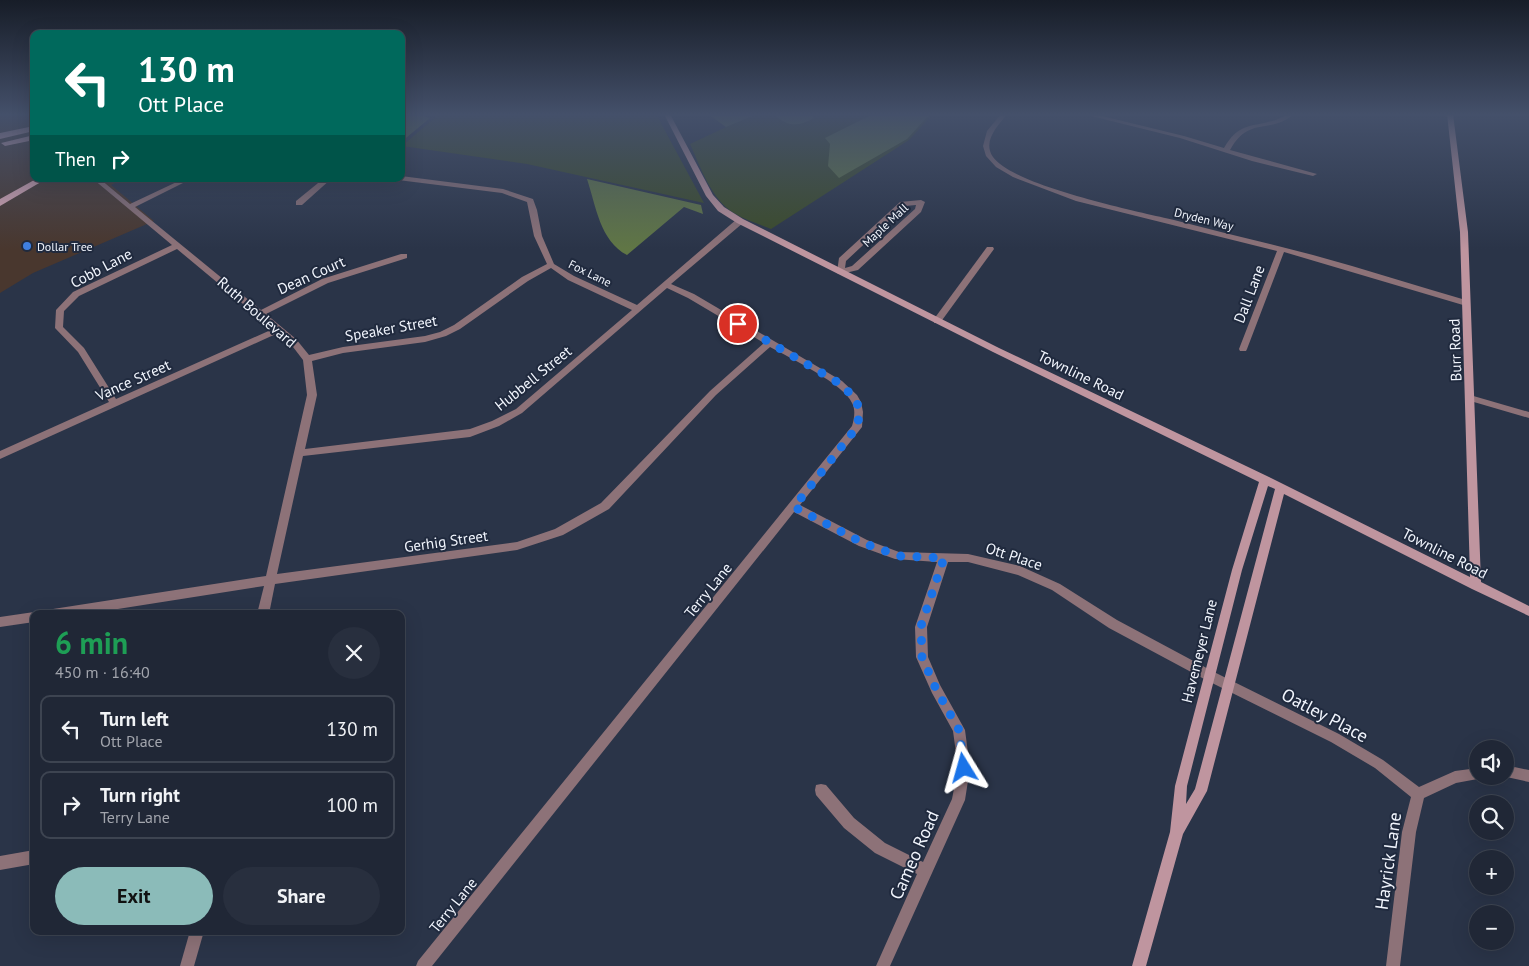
<!DOCTYPE html>
<meta charset="utf-8">
<style>
:root{--surface:#202736;--page:#282f3e;--text:#f1f3f6;--muted:#a2a5ad;--line:#3d4451;--accent:#8bbbb9}
body{margin:0;font-family:"PT Sans",sans-serif;background:var(--page);color:var(--text);height:100vh;display:flex;flex-direction:column;font-size:19px;white-space:nowrap}
*{box-sizing:border-box;margin:0}
p{font-size:16px;color:var(--muted)}
.icon{flex:none;width:28px;height:28px;fill:none;stroke:currentColor;stroke-width:2;stroke-linecap:round;stroke-linejoin:round}
.map{position:relative;flex:1;overflow:hidden}
.sheet{position:absolute;left:30px;top:610px;width:375px;height:325px;display:flex;flex-direction:column;background:var(--surface);border-radius:10px;box-shadow:0 5px 20px #0002,0 0 0 1px var(--line)}
.sheet>*{flex:none}
.top-card{position:absolute;left:30px;top:30px;width:375px;height:152px;border-radius:10px;box-shadow:0 5px 20px #0002,0 0 0 1px var(--line);background:#00695c;color:#fff;overflow:hidden}
.fabs{position:absolute;left:1469px;top:740px;display:grid;gap:10px}
.fabs a{display:grid;place-items:center;width:45px;height:45px;border-radius:50%;background:var(--surface);box-shadow:0 5px 20px #0002,0 0 0 1px var(--line);font-size:25px}
.pin{position:absolute;display:grid;place-items:center;width:42px;height:42px;color:#fff;margin:-21px;border:2px solid #fff;border-radius:50%;box-shadow:0 1px 5px #0007}
.me{position:absolute;width:55px;margin:-28px;rotate:352deg;stroke-linejoin:round;filter:drop-shadow(0 0 4px #0008)}
.turn{display:flex;align-items:center;gap:18px;height:105px;padding:0 25px;font-size:22px}
.turn .icon{width:65px;height:65px;stroke-width:2.5}
.turn b{display:block;font-size:35px;line-height:42px}
.then{display:flex;align-items:center;height:48px;padding:0 25px;background:#0003;gap:10px;font-size:19px}
.round{display:grid;place-items:center;flex:none;width:52px;height:52px;border-radius:26px;background:var(--page)}
.overview{display:flex;align-items:center;justify-content:space-between;height:85px;padding:0 25px}
h1{font-size:30px;font-weight:600;line-height:38px;color:#1e9e55}
.primary-button{display:flex;gap:10px;margin-top:auto;padding:10px 25px}
.primary-button a{flex:1;height:58px;border-radius:30px;background:var(--accent);color:#111;font-size:20px;font-weight:600;line-height:58px;text-align:center}
.primary-button a+a{background:var(--page);color:var(--text)}
ul{padding:0;list-style:none}
li{display:flex;align-items:center;gap:15px;height:68px;margin:0 10px 8px;padding:0 15px;border:2px solid var(--line);border-radius:10px}
li div{flex:1}
li b{display:block;font-size:19px}
li em{font-style:normal}
.map>svg:first-child{display:block}
.commercial{fill:#49372e}
.green{fill:#3b4b28}
.forest{fill:#607645}
.lines{fill:none;stroke-linecap:round;stroke-linejoin:round}
.street{fill:#8d7278;fill-rule:evenodd}
.secondary{fill:#bf959f;fill-rule:evenodd}
.primary{fill:#e6b0bc;fill-rule:evenodd}
.route{stroke:#1a73e8;stroke-width:9;stroke-dasharray:0 16.2}
.shop-dot{fill:#3f7fe0;stroke:#202a3e;stroke-width:2}
.labels{text-anchor:middle;dominant-baseline:central;stroke-width:4;stroke-linejoin:round;paint-order:stroke}
.far-street-label{font-size:12px;fill:#f1f5fd;stroke:#202a3e}
.far-poi-label{font-size:12px;fill:#f1f5fd;stroke:#202a3e;text-anchor:start}
.street-label{font-size:15px;fill:#f1f5fd;stroke:#202a3e}
.near-street-label{font-size:18px;fill:#f1f5fd;stroke:#202a3e}
</style>
<div class="map">
<svg width="1529" height="966" viewBox="0 0 1529 966">
<rect width="100%" height="100%" fill="#2a3448"/>
<!-- commercial -->
<path class="commercial" d="M0,114H34V179H123L111,185L154,221L33,273L0,293Z"/>
<!-- green -->
<g class="green">
<path d="M439,114H656L704,203L527,164L402,146Z"/>
<path d="M754,114H933L909,140L771,229C759,224 745,220 734,213C711,199 701,168 690,144Z"/>
</g>
<!-- forest -->
<g class="forest">
<path d="M401,114H417L430,118L401,142Z"/>
<path d="M708,114H757L726,127Z"/>
<path d="M774,114H809L814,118C798,127 787,127 774,114Z"/>
<path d="M873,114H930L907,139L839,178L828,166L830,144L825,138Z"/>
<path d="M587,179L701,205L703,214L684,207L627,255C600,241 596,206 587,179Z"/>
</g>
<g class="lines">
<!-- street -->
<g class="street">
<path d="M1001,114H1007C998,126 982,141 993,157C1014,186 1136,211 1174,220C1220,232 1267,243 1313,255C1365,269 1417,286 1469,301L1470,303L1466,306L1463,305L1284,252L1247,349L1246,351H1240L1239,349L1277,251L1076,201L1013,177L996,167L986,156L983,146L987,131Z"/>
<path d="M1083,114H1094L1184,136L1224,148C1238,124 1249,127 1272,121C1281,119 1285,114 1294,114C1270,135 1249,115 1230,150L1317,174L1313,176L1252,161L1180,138Z"/>
<path d="M1438,114H1451L1454,116L1451,118Z"/>
<path d="M401,176L503,189L533,199L537,210L542,236L554,264L574,276L637,305L737,219H743V223L671,284L694,294L842,381L857,395L861,402L863,412L862,427L800,505L867,540L899,552L968,554L1020,566L1060,584L1117,620L1214,672L1339,734L1383,760L1419,787L1455,771L1478,768V776H1483V778L1456,783L1424,798L1416,832L1400,966H1386L1402,832L1411,797L1375,768L1331,742L1206,680L1109,628L1052,590L1018,575L968,562H948L927,627L928,657L940,685L965,730L970,768L965,800L890,966H876L917,874L875,853L844,828L816,795L815,790L816,785L821,784L826,785L854,818L885,843L923,862L952,799L958,768L953,731L932,693L916,657L915,627L937,562L895,559L859,546L794,512L432,966H416L418,961L852,426C854,419 856,410 852,403C844,384 790,358 770,347L716,395L609,509L563,535L517,550L275,584L269,614H257L264,586L86,614H47L49,611L53,609L266,576L307,395L303,360L290,343L278,333L0,459V451L109,402L78,352L55,328L56,310L73,292L172,245L93,179H100L130,204L183,179H191L135,207L261,310L322,279L401,254H407V258L328,283L266,314L296,339L309,355L343,347L425,336L440,332L454,325L522,277L547,264L534,236L527,202L502,193L398,180L401,179ZM177,249L273,329L116,399L84,348L63,327L64,311L79,296ZM551,268L568,280L632,310L516,409L492,421L470,429L305,449L317,395L312,361L343,353L425,342L446,336L460,329L528,281ZM667,288L688,298L764,343L710,391L601,503L555,529L517,542L277,574L303,456L470,437L499,426L522,413Z"/>
<path d="M323,179H331L302,205H296V201Z"/>
<path d="M921,200L925,202L921,212L858,270L841,274H838L837,272L839,258L900,202ZM916,205L915,209L852,266L845,268L846,261L905,206Z"/>
<path d="M987,247H993L994,249L940,323H934V319Z"/>
<path d="M1470,395L1529,412V418L1467,400L1465,398L1467,396Z"/>
<path d="M34,612L38,614H34V622L0,627V617Z"/>
<path d="M1505,765L1529,770V782L1502,776H1505Z"/>
<path d="M34,850V864L0,870V856Z"/>
<path d="M190,931H204L194,966H180Z"/>
</g>
<!-- secondary -->
<path class="secondary" d="M664,114H670L713,195L724,207L743,219L999,348L1269,477L1470,577L1460,232L1447,114H1453L1468,232L1481,582L1529,606V616L1472,589L1284,494L1207,791L1183,834L1146,966H1132L1170,832L1175,786L1232,570L1259,482L993,352L737,223L718,211L706,196ZM1268,486L1275,489L1195,789L1186,804L1187,786L1242,570Z"/>
<!-- primary -->
<g class="primary">
<path d="M34,126V131L0,139V133Z"/>
<path d="M34,135V140L5,146L1,143Z"/>
<path d="M36,179H46L0,206V199Z"/>
</g>
</g>
<!-- sky -->
<linearGradient id="sky" x2="0" y2="1"><stop stop-color="#171d28"/><stop offset="0.46" stop-color="#44506a"/><stop offset="1" stop-color="#44506a" stop-opacity="0"/></linearGradient>
<rect width="1529" height="249" fill="url(#sky)"/>
<g class="lines">
<!-- route -->
<path class="route" d="M738,324L839,383L855,398L860,411L857,427L794,507L863,543L899,556L944,558L921,626L922,657L936,689L959,730L964,768"/>
</g>
<!-- markers -->
<circle class="shop-dot" cx="27" cy="246" r="5"/>
<g class="labels">
<!-- far-street labels -->
<g class="far-street-label">
<text transform="translate(1204 219) rotate(14)">Dryden Way</text>
<text transform="translate(885 225) rotate(-43)">Maple Mall</text>
<text transform="translate(590 273) rotate(26)">Fox Lane</text>
</g>
<!-- far-poi labels -->
<g class="far-poi-label">
<text x="37" y="246">Dollar Tree</text>
</g>
<!-- street labels -->
<g class="street-label">
<text transform="translate(101 268) rotate(-28)">Cobb Lane</text>
<text transform="translate(311 275) rotate(-24)">Dean Court</text>
<text transform="translate(1249 294) rotate(-69)">Dall Lane</text>
<text transform="translate(257 312) rotate(41)">Ruth Boulevard</text>
<text transform="translate(391 328) rotate(-10)">Speaker Street</text>
<text transform="translate(1455 350) rotate(-92)">Burr Road</text>
<text transform="translate(1081 375) rotate(26)">Townline Road</text>
<text transform="translate(533 378) rotate(-39)">Hubbell Street</text>
<text transform="translate(133 380) rotate(-24)">Vance Street</text>
<text transform="translate(446 541) rotate(-8)">Gerhig Street</text>
<text transform="translate(1445 553) rotate(27)">Townline Road</text>
<text transform="translate(1014 556) rotate(18)">Ott Place</text>
<text transform="translate(708 590) rotate(-51)">Terry Lane</text>
<text transform="translate(1199 651) rotate(-76)">Havemeyer Lane</text>
<text transform="translate(453 905) rotate(-51)">Terry Lane</text>
</g>
<!-- near-street labels -->
<g class="near-street-label">
<text transform="translate(1325 715) rotate(28)">Oatley Place</text>
<text transform="translate(914 855) rotate(-66)">Cameo Road</text>
<text transform="translate(1388 861) rotate(-82)">Hayrick Lane</text>
</g>
</g>
</svg>
<div class="fabs">
<a><svg class="icon" aria-label="sound" viewBox="0 0 24 24"><path d="M4 9h4l5-4v14l-5-4H4zM17 9q2 3 0 6"/></svg></a>
<a><svg class="icon" aria-label="search" viewBox="0 0 24 24"><circle cx="10" cy="10" r="6"/><path d="M15 15l6 6"/></svg></a>
<a>+</a>
<a>−</a>
</div>
<div class="pin" style="left:738px;top:324px;background:#d93025"><svg class="icon" aria-label="arrive" viewBox="0 0 24 24"><path d="M6 21V4h12l-3 4 3 4H6"/></svg></div>
<svg class="me" style="left:964px;top:768px" viewBox="-20 -20 40 40"><path d="M0-17L14 15 0 8-14 15z" fill="#1a73e8" stroke="#fff" stroke-width="4"/></svg>
<div class="top-card">
<div class="turn"><svg class="icon" aria-label="left" viewBox="0 0 24 24"><path d="M17 20v-9H6M10 6l-5 5 5 5"/></svg><div><b>130 m</b>Ott Place</div></div>
<div class="then">Then<svg class="icon" aria-label="right" viewBox="0 0 24 24"><path d="M7 20v-9h11M14 6l5 5-5 5"/></svg></div>
</div>
<section class="sheet">
<div class="overview"><div><h1>6 min</h1><p>450 m · 16:40</p></div><a class="round"><svg class="icon" aria-label="close" viewBox="0 0 24 24"><path d="M6 6l12 12M18 6L6 18"/></svg></a></div>
<ul>
<li><svg class="icon" aria-label="left" viewBox="0 0 24 24"><path d="M17 20v-9H6M10 6l-5 5 5 5"/></svg><div><b>Turn left</b><p>Ott Place</p></div><em>130 m</em></li>
<li><svg class="icon" aria-label="right" viewBox="0 0 24 24"><path d="M7 20v-9h11M14 6l5 5-5 5"/></svg><div><b>Turn right</b><p>Terry Lane</p></div><em>100 m</em></li>
</ul>
<div class="primary-button"><a>Exit</a><a>Share</a></div>
</section>
</div>
